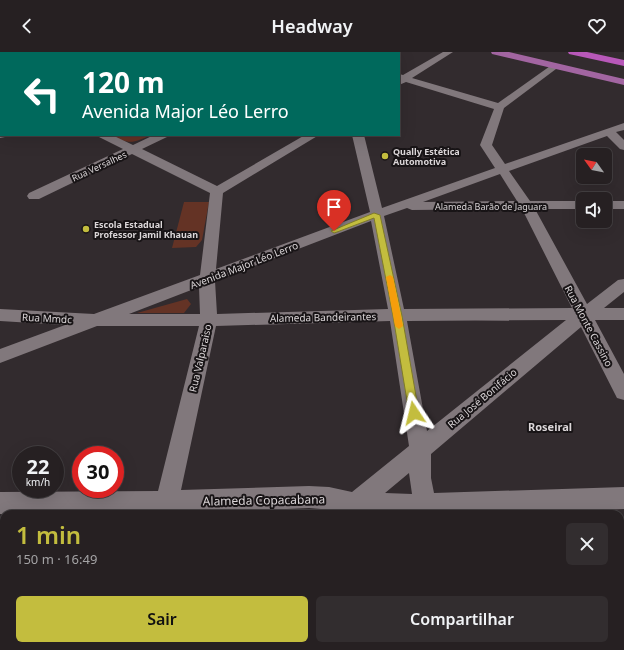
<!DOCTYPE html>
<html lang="pt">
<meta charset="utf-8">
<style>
:root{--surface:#262022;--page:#322d2f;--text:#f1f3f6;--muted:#a4a3a5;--line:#423e40;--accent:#c3bd3e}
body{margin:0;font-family:"Noto Sans",sans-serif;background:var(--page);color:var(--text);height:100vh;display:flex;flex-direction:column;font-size:15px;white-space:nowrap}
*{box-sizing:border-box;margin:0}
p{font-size:13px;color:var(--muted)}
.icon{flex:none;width:22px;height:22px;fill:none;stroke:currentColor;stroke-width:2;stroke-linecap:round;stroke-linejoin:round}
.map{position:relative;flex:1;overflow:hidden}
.details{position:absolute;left:0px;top:458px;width:624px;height:140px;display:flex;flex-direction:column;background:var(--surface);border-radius:12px 12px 0 0;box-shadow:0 4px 16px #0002,0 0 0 1px var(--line)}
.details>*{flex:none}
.banner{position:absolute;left:0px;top:0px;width:400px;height:84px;box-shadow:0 4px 16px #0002,0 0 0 1px var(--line);background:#00695c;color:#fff;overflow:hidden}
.needle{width:26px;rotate:303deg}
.controls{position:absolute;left:576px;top:96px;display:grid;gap:8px}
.controls a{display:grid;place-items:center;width:36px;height:36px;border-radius:6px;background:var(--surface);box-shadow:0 4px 16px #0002,0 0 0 1px var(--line);font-size:20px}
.speed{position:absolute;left:12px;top:394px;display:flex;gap:8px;font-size:20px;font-weight:700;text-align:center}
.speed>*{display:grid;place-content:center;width:52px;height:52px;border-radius:50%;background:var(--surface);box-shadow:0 4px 16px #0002,0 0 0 1px var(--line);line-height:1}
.speed small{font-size:10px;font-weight:400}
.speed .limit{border:6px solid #d22;background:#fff;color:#111}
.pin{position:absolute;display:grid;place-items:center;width:34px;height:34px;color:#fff;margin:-41px -17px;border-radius:50% 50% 50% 0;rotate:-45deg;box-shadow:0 0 4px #0007}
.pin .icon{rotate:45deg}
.me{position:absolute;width:44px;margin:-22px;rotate:350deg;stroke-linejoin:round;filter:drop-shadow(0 0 3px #0008)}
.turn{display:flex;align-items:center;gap:14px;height:84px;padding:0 16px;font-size:18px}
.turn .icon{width:52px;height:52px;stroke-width:2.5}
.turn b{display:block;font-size:28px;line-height:34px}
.round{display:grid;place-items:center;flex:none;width:42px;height:42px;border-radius:6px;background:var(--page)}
.head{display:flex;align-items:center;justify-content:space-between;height:68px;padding:0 16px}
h1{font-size:24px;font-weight:600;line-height:30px;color:var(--accent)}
.cta{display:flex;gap:8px;margin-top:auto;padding:8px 16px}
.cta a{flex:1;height:46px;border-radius:6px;background:var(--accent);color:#111;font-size:16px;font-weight:600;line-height:46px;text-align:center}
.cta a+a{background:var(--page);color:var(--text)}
header{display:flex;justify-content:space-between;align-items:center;height:52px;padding:0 16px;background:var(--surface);font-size:18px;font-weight:600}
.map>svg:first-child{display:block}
.green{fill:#643325}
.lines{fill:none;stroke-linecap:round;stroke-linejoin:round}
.minor{fill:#81787c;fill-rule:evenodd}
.major{fill:#a265a1;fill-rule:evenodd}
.highway{fill:#b858b9;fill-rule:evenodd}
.route{fill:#c3bd3e;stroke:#7f7b28}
.slow{fill:#f59e0b}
.poi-dot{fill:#c3bd3e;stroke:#181416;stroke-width:1.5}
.labels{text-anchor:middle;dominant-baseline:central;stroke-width:4;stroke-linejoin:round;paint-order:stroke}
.far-poi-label{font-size:9px;font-weight:bold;fill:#dbd6d8;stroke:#181416;text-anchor:start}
.far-street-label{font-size:9px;fill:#dbd6d8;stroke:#181416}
.street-label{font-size:10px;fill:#dbd6d8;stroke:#181416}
.neighbourhood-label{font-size:11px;font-weight:bold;fill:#dbd6d8;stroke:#181416}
.near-street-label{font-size:12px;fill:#dbd6d8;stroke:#181416}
</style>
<header><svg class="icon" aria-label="back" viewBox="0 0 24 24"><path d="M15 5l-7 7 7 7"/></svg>Headway<svg class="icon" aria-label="heart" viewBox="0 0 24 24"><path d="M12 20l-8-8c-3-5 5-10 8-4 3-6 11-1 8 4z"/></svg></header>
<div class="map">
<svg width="624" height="598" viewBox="0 0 624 598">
<rect width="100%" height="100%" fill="#322b2e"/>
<!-- green -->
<g class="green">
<path d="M109,83H151C132,92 129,92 109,83Z"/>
<path d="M184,150H209L202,188L196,195L172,196Z"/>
<path d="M187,247L191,252L184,261H137Z"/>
</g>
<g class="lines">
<!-- minor -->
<g class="minor">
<path d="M95,0H106L95,1Z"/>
<path d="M115,0H125V1H116Z"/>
<path d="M207,0H218L207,1Z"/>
<path d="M307,0H318V1H308Z"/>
<path d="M329,0H339L329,1Z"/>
<path d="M443,0H453L412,26L498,51L553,12H559L560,14L504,56L492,93L505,112L624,71V78L616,80L624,88V98L620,97L607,84L509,119L530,149H583V157H535L587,252L618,228L624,227V240L604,256H624V268H595L624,322V348L617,346L581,275L431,402V426L434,441L624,435V457L487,462H331L333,458L309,456L175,462H0V440L158,439L199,274H97L0,311V297L65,273L0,269V257L94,262L200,223L210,141L132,102L39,147H29L27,144L29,141L123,97L99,85L97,83H112L133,93L154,83H169L167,85L142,97L217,134L305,83H319L223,141L216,217L370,160L352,83H364L382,156L495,116L480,93L494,57L406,30L399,33V22L403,23ZM500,122L517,149L423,150ZM407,156L412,158L522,157L572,256L404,257L384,164ZM371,169L388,257L217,262L215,229ZM199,235L200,262H129ZM566,268L427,379L407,269ZM390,269L409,394L352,440L329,435L309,434L181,438L216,274ZM409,421L412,442L385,441Z"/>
<rect x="0" y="30" width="1" height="6"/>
<path d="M0,80L1,83H7L5,85L0,86Z"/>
<rect x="605" y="149" width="19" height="8"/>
<path d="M125,594H153L152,598H124Z"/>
<path d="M166,594H197L195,598H164Z"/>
<path d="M429,594H457L458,598H430Z"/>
</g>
<!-- major -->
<path class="major" d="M491,0H509L624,27V33L492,2Z"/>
<!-- highway -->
<path class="highway" d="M568,0H587L624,8V14L569,2Z"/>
</g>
<!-- route -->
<path class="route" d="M374,161L380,163L402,264L419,361L418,364L414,365L410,364L409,361L393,264L374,166L337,180L334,181L331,179Z"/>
<!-- slow -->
<path class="slow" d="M390,223L393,225L403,274L399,277L395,274L386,225Z"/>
<!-- markers -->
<g class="poi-dot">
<circle cx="385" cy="104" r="4"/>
<circle cx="86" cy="177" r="4"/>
</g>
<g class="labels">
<!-- far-poi labels -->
<g class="far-poi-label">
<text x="393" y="99">Qually Estética<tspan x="393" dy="10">Automotiva</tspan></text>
<text x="94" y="172">Escola Estadual<tspan x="94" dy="10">Professor Jamil Khauan</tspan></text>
</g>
<!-- far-street labels -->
<g class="far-street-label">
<text transform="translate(99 114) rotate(-25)">Rua Versalhes</text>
<text x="491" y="154">Alameda Barão de Jaguara</text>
</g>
<!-- street labels -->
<g class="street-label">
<text transform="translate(244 213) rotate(-21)">Avenida Major Léo Lerro</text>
<text transform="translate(323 265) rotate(-1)">Alameda Bandeirantes</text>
<text transform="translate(47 266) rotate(3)">Rua Mmdc</text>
<text transform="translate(589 274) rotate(62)">Rua Monte Cassino</text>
<text transform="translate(200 306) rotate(-77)">Rua Valparaiso</text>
<text transform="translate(482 346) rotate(-40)">Rua José Bonifácio</text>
</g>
<!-- neighbourhood labels -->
<g class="neighbourhood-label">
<text x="550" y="374">Roseiral</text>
</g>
<!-- near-street labels -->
<g class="near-street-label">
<text transform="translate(264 448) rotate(-1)">Alameda Copacabana</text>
</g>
</g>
</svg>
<div class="controls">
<a><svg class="needle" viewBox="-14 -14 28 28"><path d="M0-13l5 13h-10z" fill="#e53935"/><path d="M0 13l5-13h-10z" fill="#a4a3a5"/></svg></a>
<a><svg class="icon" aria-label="sound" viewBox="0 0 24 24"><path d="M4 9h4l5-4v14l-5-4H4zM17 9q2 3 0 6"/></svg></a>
</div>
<div class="speed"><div>22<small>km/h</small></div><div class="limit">30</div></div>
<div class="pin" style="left:334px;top:179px;background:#d93025"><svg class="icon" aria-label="arrive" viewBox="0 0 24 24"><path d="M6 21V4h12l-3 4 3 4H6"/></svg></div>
<svg class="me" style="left:414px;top:361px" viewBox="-20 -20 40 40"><path d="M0-17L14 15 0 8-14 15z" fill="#c3bd3e" stroke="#fff" stroke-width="4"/></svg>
<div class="banner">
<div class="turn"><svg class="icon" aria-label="left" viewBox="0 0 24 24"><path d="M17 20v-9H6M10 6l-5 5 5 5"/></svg><div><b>120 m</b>Avenida Major Léo Lerro</div></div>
</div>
<section class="details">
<div class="head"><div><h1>1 min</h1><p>150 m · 16:49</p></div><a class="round"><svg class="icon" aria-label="close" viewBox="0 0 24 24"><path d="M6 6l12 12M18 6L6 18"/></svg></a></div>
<div class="cta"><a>Sair</a><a>Compartilhar</a></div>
</section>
</div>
